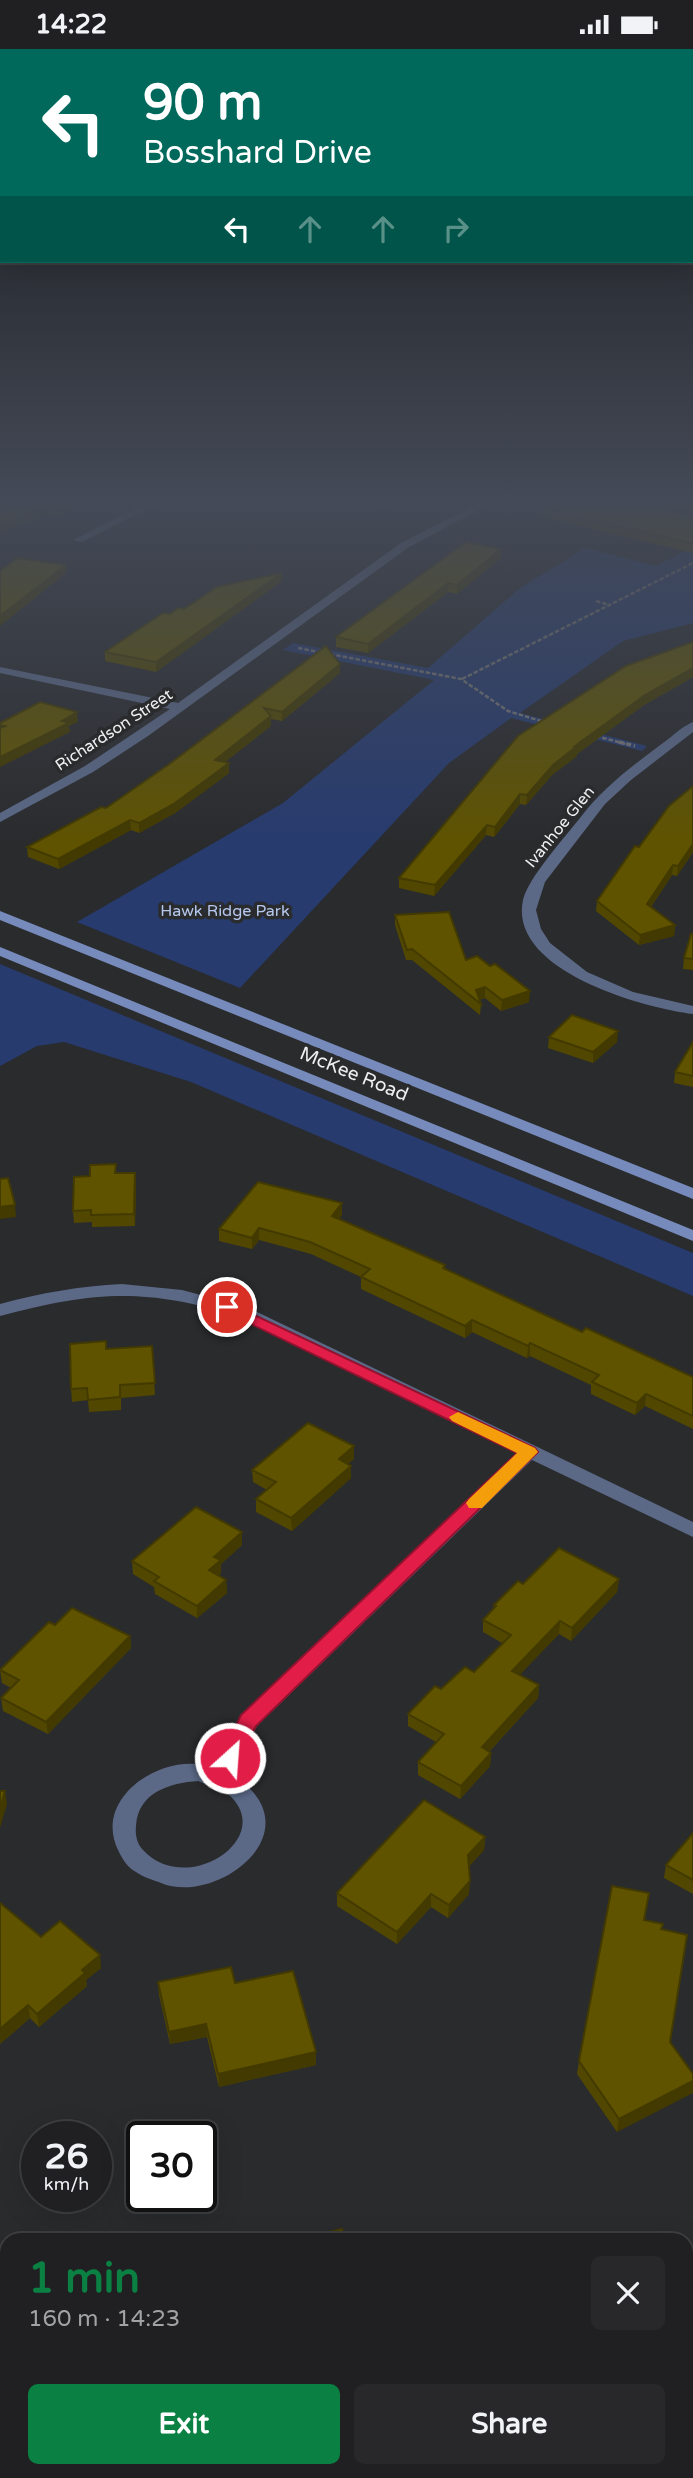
<!DOCTYPE html>
<meta charset="utf-8">
<style>
:root{--surface:#202022;--page:#28282a;--text:#f1f3f6;--muted:#a2a3a5;--line:#3d3e40;--accent:#0b8043}
body{margin:0;font-family:"Varela Round",sans-serif;background:var(--page);color:var(--text);height:100vh;display:flex;flex-direction:column;font-size:26px;white-space:nowrap}
*{box-sizing:border-box;margin:0}
p{font-size:23px;color:var(--muted)}
.icon{flex:none;width:38px;height:38px;fill:none;stroke:currentColor;stroke-width:2;stroke-linecap:round;stroke-linejoin:round}
.map{position:relative;flex:1;overflow:hidden}
.details{position:absolute;left:0px;top:2184px;width:693px;height:245px;display:flex;flex-direction:column;background:var(--surface);border-radius:21px 21px 0 0;box-shadow:0 7px 28px #0002,0 0 0 2px var(--line)}
.details>*{flex:none}
.top-card{position:absolute;left:0px;top:0px;width:693px;height:214px;box-shadow:0 7px 28px #0002,0 0 0 2px var(--line);background:#00695c;color:#fff;overflow:hidden}
.speed{position:absolute;left:21px;top:2072px;display:flex;gap:14px;font-size:35px;font-weight:700;text-align:center}
.speed>*{display:grid;place-content:center;width:91px;height:91px;border-radius:50%;background:var(--surface);box-shadow:0 7px 28px #0002,0 0 0 2px var(--line);line-height:1}
.speed small{font-size:18px;font-weight:400}
.speed .limit{border:4px solid #111;border-radius:10px;background:#fff;color:#111}
.pin{position:absolute;display:grid;place-items:center;width:60px;height:60px;color:#fff;margin:-30px;border:4px solid #fff;border-radius:50%;box-shadow:0 2px 7px #0007}
.me{position:absolute;width:77px;margin:-38px;rotate:26deg;stroke-linejoin:round;filter:drop-shadow(0 0 5px #0008)}
.turn{display:flex;align-items:center;gap:24px;height:147px;padding:0 28px;font-size:32px}
.turn .icon{width:91px;height:91px;stroke-width:2.5}
.turn b{display:block;font-size:49px;line-height:60px}
.lanes{display:flex;align-items:center;height:66px;padding:0 28px;background:#0003;justify-content:center;gap:35px;direction:ltr}
.lanes .off{opacity:.35}
.round{display:grid;place-items:center;flex:none;width:74px;height:74px;border-radius:10px;background:var(--page)}
.summary{display:flex;align-items:center;justify-content:space-between;height:119px;padding:0 28px}
h1{font-size:42px;font-weight:700;line-height:52px;color:var(--accent)}
.cta{display:flex;gap:14px;margin-top:auto;padding:14px 28px}
.cta a{flex:1;height:80px;border-radius:10px;background:var(--accent);color:#fff;font-size:28px;font-weight:700;line-height:80px;text-align:center}
.cta a+a{background:var(--page);color:var(--text)}
.status{display:flex;justify-content:space-between;align-items:center;height:49px;padding:0 35px;background:var(--surface);direction:ltr}
.status svg{height:19px;fill:currentColor}
.map>svg:first-child{display:block}
.green{fill:#273b6e}
.lines{fill:none;stroke-linecap:round;stroke-linejoin:round}
.path-far1{stroke:#747577;stroke-width:2.5;stroke-dasharray:4.5 2;stroke-linecap:butt}
.path{stroke:#747577;stroke-width:3.5;stroke-dasharray:5 2.5;stroke-linecap:butt}
.street{fill:#5b6987;fill-rule:evenodd}
.secondary{fill:#768bbc;fill-rule:evenodd}
.wall{fill:#524700}
.shaded-wall{fill:#423a00}
.building{fill:#5f5300;stroke:#423a00;stroke-width:2}
.route{fill:#e11d48;stroke:#92132f;stroke-width:2}
.slow{fill:#f59e0b}
.labels{text-anchor:middle;dominant-baseline:central;stroke-width:7;stroke-linejoin:round;paint-order:stroke}
.far-street-label{font-size:16px;fill:#eff0f1;stroke:#2a2b2d}
.far-park-label{font-size:16px;fill:#b6c7ee;stroke:#2a2b2d}
.street-label{font-size:19px;fill:#eff0f1;stroke:#2a2b2d}
</style>
<div class="status"><b>14:22</b><svg viewBox="0 0 49 12"><path d="M0 12V9h3v3zM5 12V6h3v6zM10 12V3h3v9zM15 12V0h3v12zM26 1h20v11H26zM47 4h2v5h-2z"/></svg></div>
<div class="map">
<svg width="693" height="2429" viewBox="0 0 693 2429">
<rect width="100%" height="100%" fill="#2a2b2d"/>
<!-- green -->
<g class="green">
<path d="M693,498V574L623,592L520,664L647,697L642,702L511,669L449,714L240,939L77,873L283,754L434,631L283,601L293,594L428,619L520,539L585,499L656,517Z"/>
<path d="M0,915L693,1204V1247L191,1033L64,993L37,997L0,1017Z"/>
</g>
<g class="lines">
<!-- path-far1 -->
<g class="path-far1">
<path d="M596,552L610,556"/>
<path d="M298,599L461,630L508,662L544,673"/>
<path d="M462,630L693,514"/>
<path d="M596,687L626,695"/>
</g>
<!-- path -->
<path class="path" d="M619,693L635,697"/>
<!-- street -->
<g class="street">
<path d="M146,454H159L82,493L73,491Z"/>
<path d="M479,454H492L409,498L148,687L93,723L0,773V764L85,717L170,660L0,624V618L178,654L401,494Z"/>
<path d="M693,673V683L631,731L605,755L545,833L536,861L541,880L550,894L587,923L633,943L693,957V965C644,959 508,922 523,851C528,829 565,788 580,769C604,737 635,715 667,691C675,685 683,677 693,673Z"/>
<path d="M122,1235L182,1241L249,1259L693,1473V1488L532,1411L257,1677L233,1727C242,1731 247,1736 253,1743C298,1795 211,1855 161,1834C153,1831 143,1828 136,1823C128,1819 123,1811 119,1803C90,1748 166,1700 214,1719L241,1666L517,1404L237,1267C144,1238 92,1243 0,1267V1255C41,1244 80,1237 122,1235ZM198,1732C207,1736 220,1739 228,1745C278,1788 187,1849 143,1801C137,1795 135,1786 136,1777C138,1743 170,1734 198,1732Z"/>
</g>
<!-- secondary -->
<g class="secondary">
<path d="M0,862L693,1139V1150L0,871Z"/>
<path d="M0,898L693,1181V1192L0,907Z"/>
</g>
</g>
<!-- wall -->
<g class="wall">
<path d="M0,454H89L61,467Z"/>
<path d="M363,454H413L394,462Z"/>
<path d="M650,454H693V465Z"/>
<path d="M542,459L693,468V504L542,468Z"/>
<path d="M501,509L457,545L448,543L368,604L336,598V588Z"/>
<path d="M282,532L156,623L105,612V603L170,565Z"/>
<path d="M693,593V628L644,656L577,705V707L552,726L526,756L520,755L494,788L486,786L434,847L399,839V829Z"/>
<path d="M326,597L340,624L282,672L271,670V677L225,713L229,714V724L175,764L139,784L131,781L59,820L28,808L27,798L106,759L168,716Z"/>
<path d="M693,734V803L677,827L672,826L651,858L675,876L674,887L639,896L596,862L597,852L639,798L693,737Z"/>
<path d="M395,866L466,911L529,953L501,962L485,949L479,951L481,955L480,966L412,911H406L395,876Z"/>
<path d="M693,885V921L683,920L684,909Z"/>
<path d="M549,988L617,993L593,1014L548,999Z"/>
<path d="M693,993V1038L674,1034L675,1023Z"/>
<path d="M116,1115V1124L136,1136L135,1177L92,1178V1173L74,1174L73,1162L90,1127Z"/>
<path d="M342,1166L339,1170L445,1216V1220L582,1283L693,1328V1380L645,1357L635,1366L591,1345V1336L530,1307L527,1309L472,1283L465,1289L361,1240V1228L311,1205L259,1191L252,1200L219,1192V1180Z"/>
<path d="M152,1297L155,1346L121,1349V1361L89,1363L88,1351L72,1353L71,1340L106,1300Z"/>
<path d="M354,1397V1410L348,1415L351,1417V1429L292,1482L256,1463V1450L267,1441L253,1433L252,1421Z"/>
<path d="M242,1483V1496L221,1515V1524L218,1527L226,1531L227,1544L197,1569L155,1545L154,1538L133,1525L132,1512Z"/>
<path d="M619,1530L617,1543L571,1592L559,1585L519,1626L539,1636L538,1649L489,1703L491,1704L490,1717L460,1750L418,1726V1713L436,1693L408,1677V1665L441,1640L474,1623L502,1594L483,1583V1571L493,1560L494,1556L523,1535Z"/>
<path d="M55,1576L130,1587L131,1599L48,1685L3,1662L1,1649L11,1639L2,1634L0,1621Z"/>
<path d="M693,1784V1845L664,1829L666,1816Z"/>
<path d="M485,1788L484,1801L469,1817V1845L448,1869L431,1858L397,1895L337,1857V1844Z"/>
<path d="M645,1871L662,1881L670,1994L617,2083L577,2025L579,2012Z"/>
<path d="M41,1888L101,1919L86,1931L87,1937L39,1978L30,1969L0,1995Z"/>
<path d="M158,1933L235,1934L316,2003V2016L219,2038L207,1988L170,1995L159,1946Z"/>
<path d="M565,2422H670L666,2429H589L587,2427L585,2429H573Z"/>
</g>
<!-- shaded-wall -->
<g class="shaded-wall">
<path d="M69,454H89L61,467L60,458Z"/>
<path d="M395,454H413L394,462Z"/>
<path d="M50,456L51,464L0,484V475Z"/>
<path d="M501,500V509L457,545V536Z"/>
<path d="M66,516V524L0,577V567Z"/>
<path d="M282,524V532L156,623V613Z"/>
<path d="M448,534V543L368,604V595Z"/>
<path d="M340,615V624L282,672V663Z"/>
<path d="M693,619V628L644,656L577,705V707L552,726L526,756L527,746L553,716L575,697L645,646Z"/>
<path d="M77,663L78,673L69,677L70,683L0,718V708Z"/>
<path d="M271,667V677L215,721V711Z"/>
<path d="M229,714V724L175,764L139,784V774Z"/>
<path d="M520,745V755L494,788L495,778Z"/>
<path d="M130,771L131,781L59,820L58,810Z"/>
<path d="M487,776L486,786L434,847L435,836Z"/>
<path d="M693,795V803L677,827L678,817Z"/>
<path d="M673,816L672,826L646,865L647,855Z"/>
<path d="M675,876L674,887L639,896L640,886Z"/>
<path d="M485,938V949L475,952L476,941Z"/>
<path d="M530,942L529,953L501,962L502,951Z"/>
<path d="M618,982L617,993L593,1014V1003Z"/>
<path d="M135,1124L136,1136L135,1177L134,1165Z"/>
<path d="M342,1154V1166L332,1179V1167Z"/>
<path d="M15,1156L16,1168L0,1170V1158Z"/>
<path d="M259,1179V1191L252,1200V1189Z"/>
<path d="M472,1271V1283L465,1289V1277Z"/>
<path d="M530,1294V1307L527,1309L528,1297Z"/>
<path d="M646,1345L645,1357L635,1366L637,1354Z"/>
<path d="M354,1397V1410L339,1423V1410Z"/>
<path d="M351,1417V1429L292,1482L291,1469Z"/>
<path d="M242,1483V1496L221,1515V1524L210,1534L209,1521L214,1508Z"/>
<path d="M619,1530L617,1543L571,1592L572,1579Z"/>
<path d="M226,1531L227,1544L197,1569V1557Z"/>
<path d="M560,1572L559,1585L511,1635L512,1622Z"/>
<path d="M130,1587L131,1599L48,1685L46,1673Z"/>
<path d="M539,1636L538,1649L481,1711L482,1698Z"/>
<path d="M491,1704L490,1717L460,1750L461,1737Z"/>
<path d="M5,1742L7,1755L0,1779V1760Z"/>
<path d="M485,1788L484,1801L468,1819V1806Z"/>
<path d="M470,1832L469,1845L448,1869L449,1856Z"/>
<path d="M431,1845V1858L397,1895V1883Z"/>
<path d="M100,1906L101,1919L86,1931L87,1937L39,1978L37,1965L82,1921Z"/>
<path d="M28,1956L30,1969L0,1995V1980Z"/>
<path d="M206,1975L207,1988L170,1995L169,1983Z"/>
<path d="M316,2003V2016L219,2038L218,2025Z"/>
<path d="M693,2032V2044L617,2083L619,2070Z"/>
<path d="M583,2422H587L585,2429H582Z"/>
<path d="M664,2422H670L666,2429H660Z"/>
</g>
<!-- building -->
<g class="building">
<path d="M0,454H69L60,458L50,456L0,475Z"/>
<path d="M553,454H642L693,468V495L542,459Z"/>
<path d="M466,493L501,500L457,536L448,534L368,595L336,588Z"/>
<path d="M17,509L66,516L0,567V522Z"/>
<path d="M282,524L156,613L105,603L163,564L170,565L178,559L184,560L217,538Z"/>
<path d="M693,593V619L645,646L575,697H577L553,716L527,746L520,745L495,778L487,776L435,836L399,829L518,687L626,617Z"/>
<path d="M326,597L340,615L282,663L264,659L271,667L215,711L229,714L175,754L139,774L130,771L58,810L27,798L101,758L106,759L168,716Z"/>
<path d="M40,653L77,663L62,672L69,674L0,708V679L5,677L0,676V674Z"/>
<path d="M693,737V795L678,817L673,816L647,855L675,876L640,886L597,852L635,797L639,798L669,757Z"/>
<path d="M449,863L466,911L477,907L490,917L495,915L530,942L502,951L485,938L476,941L481,955L412,900L407,901L395,866Z"/>
<path d="M691,885H693V910L684,909Z"/>
<path d="M572,966L618,982L593,1003L549,988Z"/>
<path d="M693,993V1027L675,1023Z"/>
<path d="M116,1115L115,1124H135L134,1165L91,1166V1161L73,1162L74,1128L90,1127V1116Z"/>
<path d="M8,1129L15,1156L0,1158V1130Z"/>
<path d="M258,1133L342,1154L332,1167L445,1216L443,1219L582,1283L586,1279L693,1328V1367L646,1345L637,1354L592,1333L599,1326L530,1294L528,1297L472,1271L465,1277L361,1228L370,1220L310,1193L259,1179L252,1189L219,1180Z"/>
<path d="M106,1292V1300L152,1297L155,1334L120,1336V1348L88,1351L87,1339L71,1340L70,1295Z"/>
<path d="M308,1374L354,1397L339,1410L351,1417L291,1469L256,1450L276,1433L252,1421Z"/>
<path d="M196,1458L242,1483L214,1508L221,1511L209,1521L226,1531L197,1557L154,1532L159,1528L132,1512Z"/>
<path d="M559,1499L619,1530L572,1579L560,1572L512,1622L539,1636L482,1698L491,1704L461,1737L418,1713L444,1685L408,1665L435,1637L441,1640L465,1618L474,1623L511,1586L483,1571L496,1557L494,1556L518,1532L523,1535Z"/>
<path d="M72,1559L130,1587L46,1673L1,1649L19,1631L0,1621L49,1573L55,1576Z"/>
<path d="M0,1742H5L0,1760Z"/>
<path d="M424,1751L485,1788L468,1806L470,1832L449,1856L431,1845L397,1883L337,1844Z"/>
<path d="M693,1784V1831L666,1816Z"/>
<path d="M612,1837L649,1844L644,1871L663,1875L661,1880L687,1886L670,1993L693,2025V2032L619,2070L579,2012Z"/>
<path d="M0,1854L41,1888L60,1872L100,1906L82,1921L85,1924L37,1965L28,1956L0,1980Z"/>
<path d="M231,1918L235,1934L293,1922L316,2003L218,2025L206,1975L169,1983L158,1933Z"/>
<path d="M342,2180L345,2191H296Z"/>
<path d="M22,2422H165L166,2429H17Z"/>
<path d="M598,2422H664L660,2429H607Z"/>
</g>
<!-- sky -->
<linearGradient id="sky" x2="0" y2="1"><stop stop-color="#171819"/><stop offset="0.57" stop-color="#444a57"/><stop offset="1" stop-color="#444a57" stop-opacity="0"/></linearGradient>
<rect width="693" height="794" fill="url(#sky)"/>
<!-- route -->
<path class="route" d="M227,1253L535,1399L538,1403L256,1677L237,1715L230,1717L223,1715L220,1709L241,1666L517,1404L222,1261L219,1258Z"/>
<!-- slow -->
<path class="slow" d="M458,1363L535,1399L538,1403L482,1459H469L466,1454L469,1450L517,1404L452,1372L449,1368Z"/>
<g class="labels">
<!-- far-street labels -->
<g class="far-street-label">
<text transform="translate(114 681) rotate(-33)">Richardson Street</text>
<text transform="translate(560 778) rotate(-51)">Ivanhoe Glen</text>
</g>
<!-- far-park labels -->
<g class="far-park-label">
<text x="225" y="862">Hawk Ridge Park</text>
</g>
<!-- street labels -->
<g class="street-label">
<text transform="translate(354 1025) rotate(22)">McKee Road</text>
</g>
</g>
</svg>
<div class="speed"><div>26<small>km/h</small></div><div class="limit">30</div></div>
<div class="pin" style="left:227px;top:1258px;background:#d93025"><svg class="icon" aria-label="arrive" viewBox="0 0 24 24"><path d="M6 21V4h12l-3 4 3 4H6"/></svg></div>
<svg class="me" style="left:230px;top:1709px" viewBox="-20 -20 40 40"><circle r="17" fill="#e11d48" stroke="#fff" stroke-width="3"/><path d="M0-11L8 9 0 5-8 9z" fill="#fff"/></svg>
<div class="top-card">
<div class="turn"><svg class="icon" aria-label="left" viewBox="0 0 24 24"><path d="M17 20v-9H6M10 6l-5 5 5 5"/></svg><div><b>90 m</b>Bosshard Drive</div></div>
<div class="lanes"><svg class="icon" aria-label="left" viewBox="0 0 24 24"><path d="M17 20v-9H6M10 6l-5 5 5 5"/></svg><svg class="icon off" aria-label="ahead" viewBox="0 0 24 24"><path d="M12 20V5M6 11l6-6 6 6"/></svg><svg class="icon off" aria-label="ahead" viewBox="0 0 24 24"><path d="M12 20V5M6 11l6-6 6 6"/></svg><svg class="icon off" aria-label="right" viewBox="0 0 24 24"><path d="M7 20v-9h11M14 6l5 5-5 5"/></svg></div>
</div>
<section class="details">
<div class="summary"><div><h1>1 min</h1><p>160 m · 14:23</p></div><a class="round"><svg class="icon" aria-label="close" viewBox="0 0 24 24"><path d="M6 6l12 12M18 6L6 18"/></svg></a></div>
<div class="cta"><a>Exit</a><a>Share</a></div>
</section>
</div>
